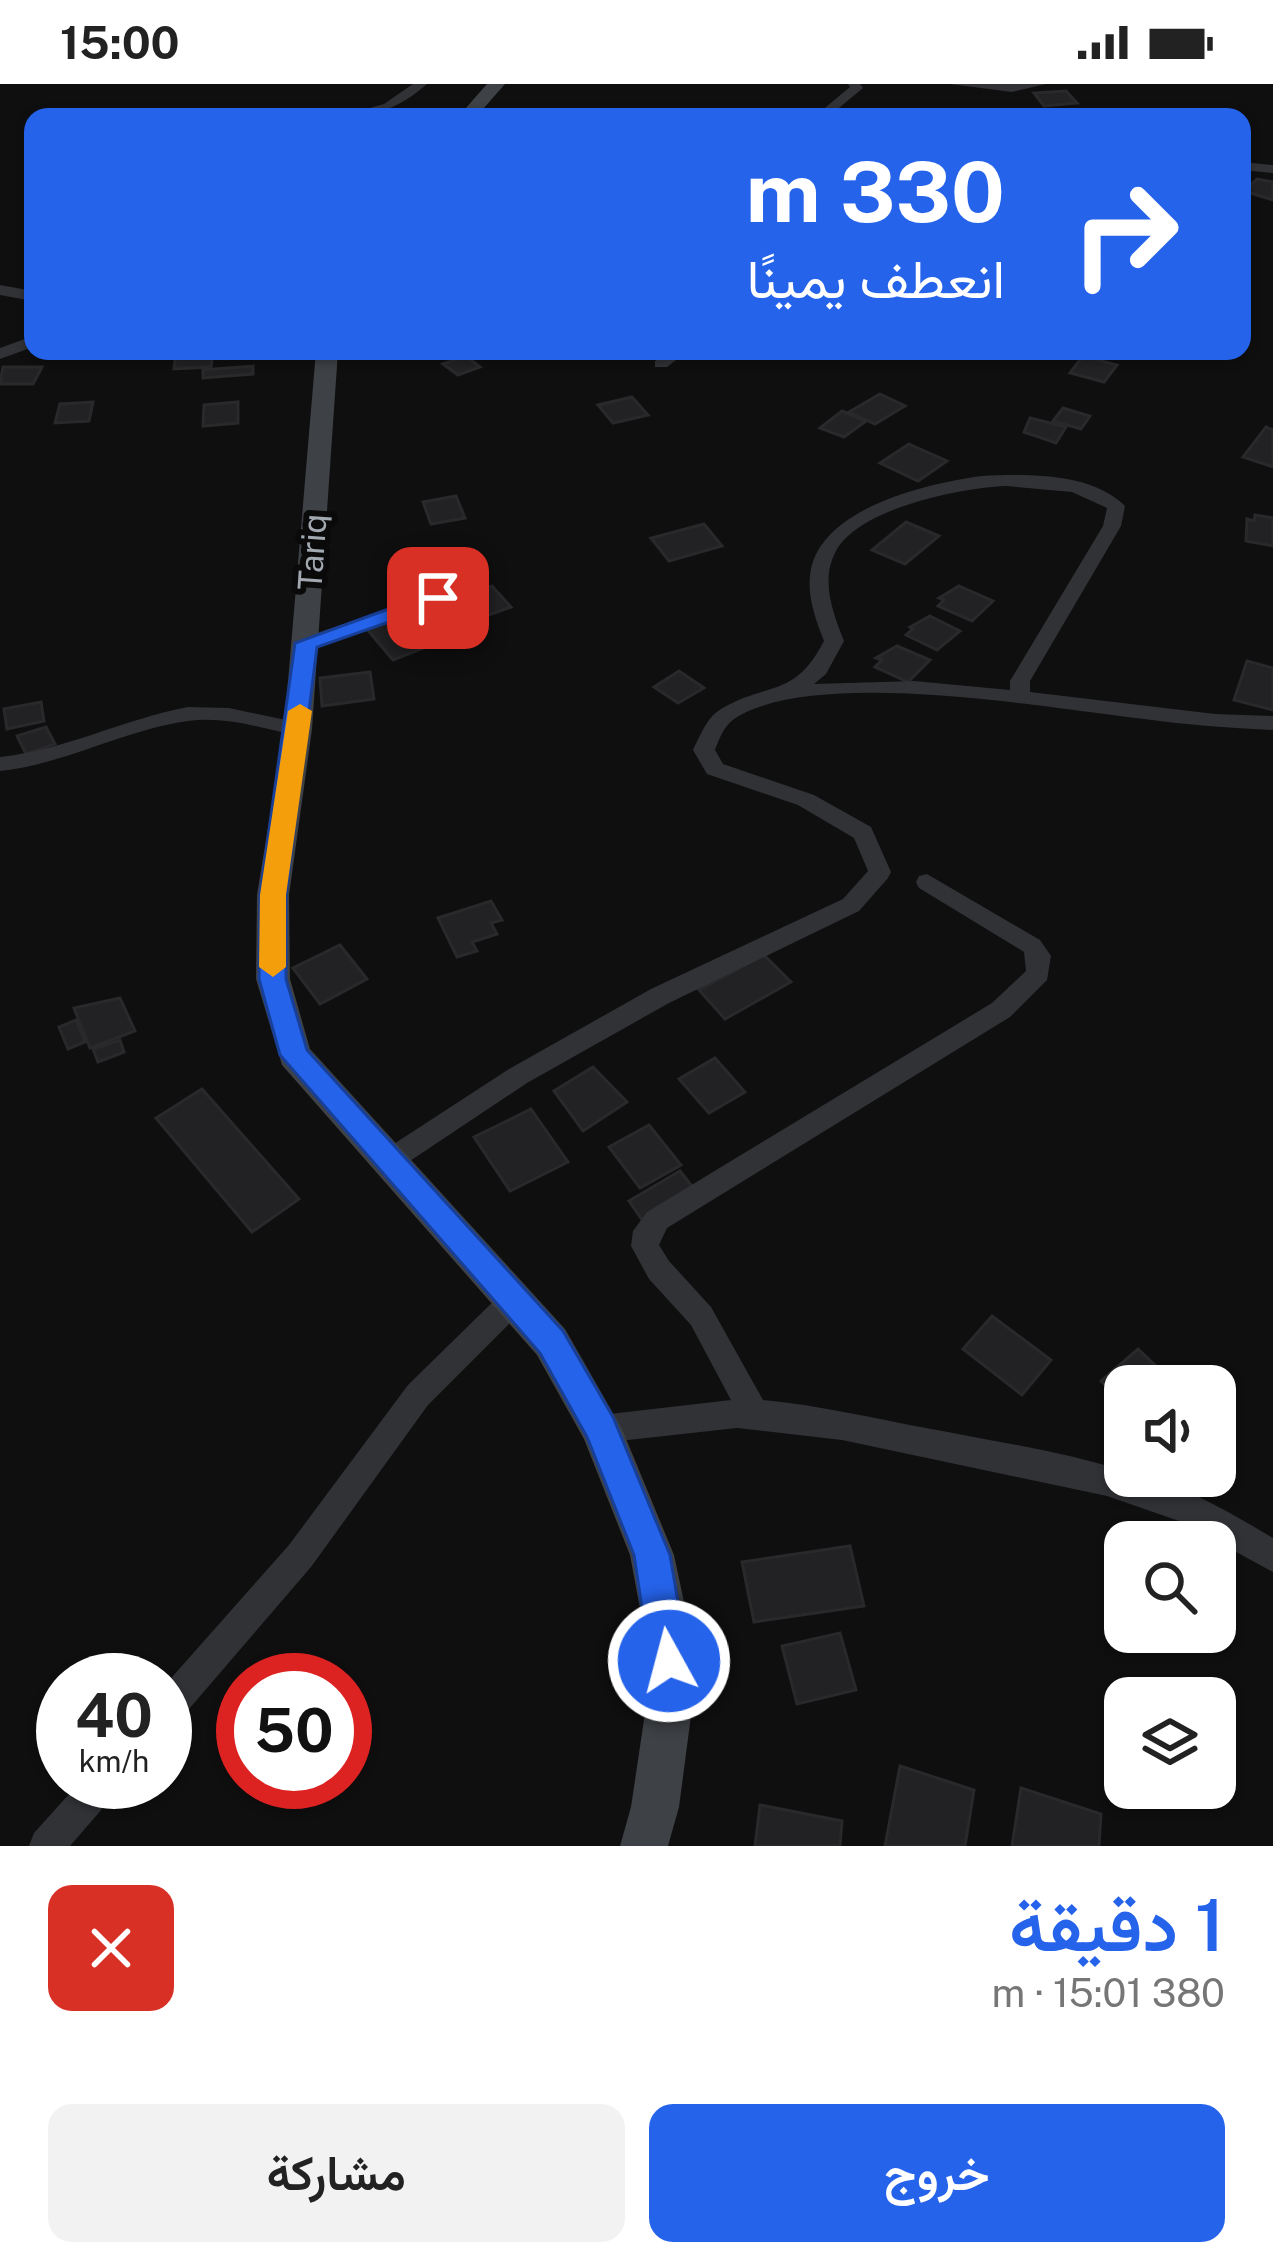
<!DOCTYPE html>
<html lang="ar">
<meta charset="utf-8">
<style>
:root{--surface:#fff;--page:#f2f2f2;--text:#222;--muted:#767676;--accent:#2563eb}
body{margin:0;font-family:"Public Sans",Vazirmatn,sans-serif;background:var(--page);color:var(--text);direction:rtl;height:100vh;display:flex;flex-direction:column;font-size:45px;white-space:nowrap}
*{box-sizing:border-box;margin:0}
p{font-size:39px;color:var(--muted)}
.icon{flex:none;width:66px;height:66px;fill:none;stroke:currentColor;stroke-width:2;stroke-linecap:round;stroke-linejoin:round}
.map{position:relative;height:1762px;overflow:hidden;direction:ltr}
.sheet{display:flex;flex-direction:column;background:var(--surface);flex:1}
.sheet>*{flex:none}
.guide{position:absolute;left:24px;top:24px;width:1227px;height:252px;border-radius:24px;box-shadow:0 3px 9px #0004;direction:rtl;background:#2563eb;color:#fff;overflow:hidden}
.tools{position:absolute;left:1104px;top:1281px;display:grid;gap:24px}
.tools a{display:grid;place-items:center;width:132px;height:132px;border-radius:24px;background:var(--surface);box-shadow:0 3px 9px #0004;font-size:60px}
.speed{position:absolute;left:36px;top:1569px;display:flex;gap:24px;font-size:60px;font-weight:700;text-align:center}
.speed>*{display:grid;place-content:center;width:156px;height:156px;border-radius:50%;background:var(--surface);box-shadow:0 3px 9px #0004;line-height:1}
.speed small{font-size:30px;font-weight:400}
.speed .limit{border:18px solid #d22;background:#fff;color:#111}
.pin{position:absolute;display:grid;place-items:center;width:102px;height:102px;color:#fff;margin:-51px;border-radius:24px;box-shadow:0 6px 18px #0006}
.me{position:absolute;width:132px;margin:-66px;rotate:353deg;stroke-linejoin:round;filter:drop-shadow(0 0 9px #0008)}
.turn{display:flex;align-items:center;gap:42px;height:252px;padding:0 48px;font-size:54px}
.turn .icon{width:156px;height:156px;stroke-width:2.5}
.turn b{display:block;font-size:84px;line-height:102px}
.round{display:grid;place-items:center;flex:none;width:126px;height:126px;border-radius:24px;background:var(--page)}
.overview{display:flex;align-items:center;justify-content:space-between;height:204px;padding:0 48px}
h1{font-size:72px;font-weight:600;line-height:90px;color:var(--accent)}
.cta{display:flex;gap:24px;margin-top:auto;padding:24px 48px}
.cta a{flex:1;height:138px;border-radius:24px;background:var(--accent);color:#fff;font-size:48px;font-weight:600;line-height:138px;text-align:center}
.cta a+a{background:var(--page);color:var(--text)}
.status{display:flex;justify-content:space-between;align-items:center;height:84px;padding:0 60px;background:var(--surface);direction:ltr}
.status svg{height:33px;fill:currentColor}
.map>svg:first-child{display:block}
.building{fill:#222224;stroke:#29292c;stroke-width:3}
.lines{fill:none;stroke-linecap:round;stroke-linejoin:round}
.minor{fill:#303235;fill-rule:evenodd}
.secondary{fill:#3e4145;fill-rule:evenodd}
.route{fill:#2563eb;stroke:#184099;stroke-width:3}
.slow{fill:#f59e0b}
.labels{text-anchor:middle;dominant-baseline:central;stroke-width:12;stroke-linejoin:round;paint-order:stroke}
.street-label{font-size:33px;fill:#a1a8b0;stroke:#0a0a0b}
</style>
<div class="status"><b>15:00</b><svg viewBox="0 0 49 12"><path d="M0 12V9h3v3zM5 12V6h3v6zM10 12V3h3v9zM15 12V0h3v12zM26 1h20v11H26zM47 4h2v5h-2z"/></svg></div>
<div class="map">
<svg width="1273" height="1762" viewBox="0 0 1273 1762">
<rect width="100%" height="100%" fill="#0f0f10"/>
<!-- building -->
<g class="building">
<path d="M1066,7L1077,19L1044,22L1034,9Z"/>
<path d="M1257,95L1273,98V116L1244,107Z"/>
<path d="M176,267H213L211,283L174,285Z"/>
<path d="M466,272L480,283L458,291L443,280Z"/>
<path d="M1083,272L1117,281L1104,298L1070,289Z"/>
<path d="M253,282V290L203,294V286Z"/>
<path d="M3,283H42L33,300H0Z"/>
<path d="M880,310L905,322L875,340L849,328Z"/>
<path d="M632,313L648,331L613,339L598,321Z"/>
<path d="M93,318L89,337L55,339L60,320Z"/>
<path d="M238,318V339L203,342L204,321Z"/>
<path d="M1063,324L1090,332L1081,345L1053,337Z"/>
<path d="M842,327L866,337L844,353L820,344Z"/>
<path d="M1030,334L1066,343L1056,359L1024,348Z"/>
<path d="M1266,343L1273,346V383L1243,373Z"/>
<path d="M909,360L947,377L918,397L880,379Z"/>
<path d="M456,412L465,434L431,440L423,418Z"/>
<path d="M1255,431L1273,434V462L1246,457L1247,435L1254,437Z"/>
<path d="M906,438L939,452L905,480L872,466Z"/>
<path d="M704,440L722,462L669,477L651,454Z"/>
<path d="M473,467L486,485L452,495L438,476Z"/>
<path d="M492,502L511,523L480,534L462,513Z"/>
<path d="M959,502L993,517L972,537L938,522L944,516L939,514Z"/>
<path d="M428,520L457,551L393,576L365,543Z"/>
<path d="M930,532L960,547L937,566L906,551L913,545L910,543Z"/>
<path d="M897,562L930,576L908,598L875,583L882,576L876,574Z"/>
<path d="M1247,577L1273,584V626L1234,616Z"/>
<path d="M679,587L704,604L678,619L654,603Z"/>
<path d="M370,588L374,615L322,622L320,594Z"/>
<path d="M41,618L44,637L7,645L4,625Z"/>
<path d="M46,643L55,660L26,670L17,652Z"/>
<path d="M491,817L502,836L491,839L497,850L472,858L477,867L457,873L438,834Z"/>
<path d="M340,861L367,895L320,920L293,884Z"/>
<path d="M764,871L791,898L725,935L699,906Z"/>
<path d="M120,914L135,947L90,964L74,924Z"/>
<path d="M76,936L85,958L68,965L59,943Z"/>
<path d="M120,956L124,968L98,978L93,965Z"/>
<path d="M715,974L745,1008L709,1029L679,995Z"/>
<path d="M593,983L627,1018L583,1047L554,1007Z"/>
<path d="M202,1005L299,1115L252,1148L156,1034Z"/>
<path d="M531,1025L568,1078L510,1107L474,1053Z"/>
<path d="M649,1041L681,1081L640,1104L609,1063Z"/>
<path d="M680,1087L695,1106L643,1137L629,1117Z"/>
<path d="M992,1232L1051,1276L1022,1311L963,1265Z"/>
<path d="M1138,1265L1177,1302H1125V1320L1101,1297Z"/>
<path d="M850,1462L864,1522L754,1538L742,1478Z"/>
<path d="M840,1549L856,1606L797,1620L782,1562Z"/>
<path d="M900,1682L974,1706L965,1762H885Z"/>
<path d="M1021,1704L1101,1730L1099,1762H1012Z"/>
<path d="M760,1721L842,1737L840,1762H755Z"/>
</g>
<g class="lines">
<!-- minor -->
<g class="minor">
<path d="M413,0H427C400,24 374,33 338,33L384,20Z"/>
<path d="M848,0H860L863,4L828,33H814L850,3Z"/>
<path d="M950,0H1046L1012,8Z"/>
<path d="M466,26L517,29L523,33H471L466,32Z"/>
<path d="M1242,78L1273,81V89L1242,86Z"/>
<path d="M0,201L33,207V217L0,211Z"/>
<path d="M33,252V263L0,275V264Z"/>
<path d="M669,267H688L667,283H655V277Z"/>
<path d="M982,392C1027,390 1091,388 1125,422L1121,442L1030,597V608L1215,630L1273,632V646C1230,644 1187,641 1144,635C1048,624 814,582 734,635C724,642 719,655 715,666L723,680L814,711L871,743L891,788L888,794L859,827L669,919L527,999L398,1085L389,1088L380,1085L376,1077L380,1069L509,985L651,905L843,815L868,787L854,754L798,721L707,690L693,666C700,652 707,633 721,625C768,597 794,615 824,557C815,534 806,510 811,485C824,423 929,399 982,392ZM1006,402L1072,408L1107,424L1103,442L1010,597V606L914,597L814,600L826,590L844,557C833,529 820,496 836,467C859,424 961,404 1006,402Z"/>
<path d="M438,508L445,510V518L313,563L306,565L296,559L299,555Z"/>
<path d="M188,623L229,624L305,640L308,645L298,652C262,644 225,632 188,637C123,646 66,680 0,687V673C65,666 124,635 188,623Z"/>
<path d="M927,790L1040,856L1051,872L1047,896L1010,933L667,1144L659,1161L669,1177L711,1223L763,1316C818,1321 872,1334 926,1344C993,1357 1060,1367 1125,1387V1392C1171,1392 1234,1431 1273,1454V1488L1179,1437L1107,1412L842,1356L737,1344L601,1359L590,1355L586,1345L590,1335L601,1331L731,1316L691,1241L649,1195L631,1162L633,1147L647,1128L992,919L1026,887L1024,868L919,804L916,798L919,792Z"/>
<path d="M514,1203L524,1207L528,1216L524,1225L428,1321L311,1483L177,1639L165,1644V1601L289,1461L408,1301L504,1207Z"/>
<path d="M80,1698H120L115,1710L70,1762H29L34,1749Z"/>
</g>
<!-- secondary -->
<g class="secondary">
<path d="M487,0H505L476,33H458Z"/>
<path d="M316,267H338L312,645L289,811L290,895L310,965L565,1245L622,1345L674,1471L690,1546L694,1609L679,1723L668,1762H620L631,1723L648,1609L644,1546L630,1471L584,1355L537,1271L282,981L256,895L257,811L284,645Z"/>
</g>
</g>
<!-- route -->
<path class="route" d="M438,507L449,514L446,518L317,563L286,811V895L307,966L563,1247L613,1333L670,1471L688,1577L683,1591L669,1596L656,1591L650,1577L634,1471L587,1353L540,1269L280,971L259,895L260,811L295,559Z"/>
<!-- slow -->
<path class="slow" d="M300,620L312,627L286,811V883L273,893L259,883L260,811L288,627Z"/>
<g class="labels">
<!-- street labels -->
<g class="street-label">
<text transform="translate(312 468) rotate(-86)">Tariq</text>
</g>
</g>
</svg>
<div class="tools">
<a><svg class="icon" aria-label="sound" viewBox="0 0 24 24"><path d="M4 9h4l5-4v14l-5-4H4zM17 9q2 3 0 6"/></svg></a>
<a><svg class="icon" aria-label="search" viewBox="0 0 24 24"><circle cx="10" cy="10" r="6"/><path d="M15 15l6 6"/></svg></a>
<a><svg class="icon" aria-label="layers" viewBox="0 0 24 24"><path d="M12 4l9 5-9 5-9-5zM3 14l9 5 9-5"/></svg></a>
</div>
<div class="speed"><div>40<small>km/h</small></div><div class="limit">50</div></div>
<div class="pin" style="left:438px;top:514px;background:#d93025"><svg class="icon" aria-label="arrive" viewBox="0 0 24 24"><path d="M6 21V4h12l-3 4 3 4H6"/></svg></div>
<svg class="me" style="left:669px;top:1577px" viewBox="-20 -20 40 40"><circle r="17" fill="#2563eb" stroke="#fff" stroke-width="3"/><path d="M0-11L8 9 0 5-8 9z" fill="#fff"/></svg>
<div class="guide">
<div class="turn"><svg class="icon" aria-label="right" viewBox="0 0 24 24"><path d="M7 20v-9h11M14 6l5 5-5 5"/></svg><div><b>330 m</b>انعطف يمينًا</div></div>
</div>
</div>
<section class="sheet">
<div class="overview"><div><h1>1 دقيقة</h1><p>380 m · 15:01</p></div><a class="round" style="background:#d93025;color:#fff"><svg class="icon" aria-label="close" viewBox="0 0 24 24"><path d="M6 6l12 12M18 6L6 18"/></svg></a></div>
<div class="cta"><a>خروج</a><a>مشاركة</a></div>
</section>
